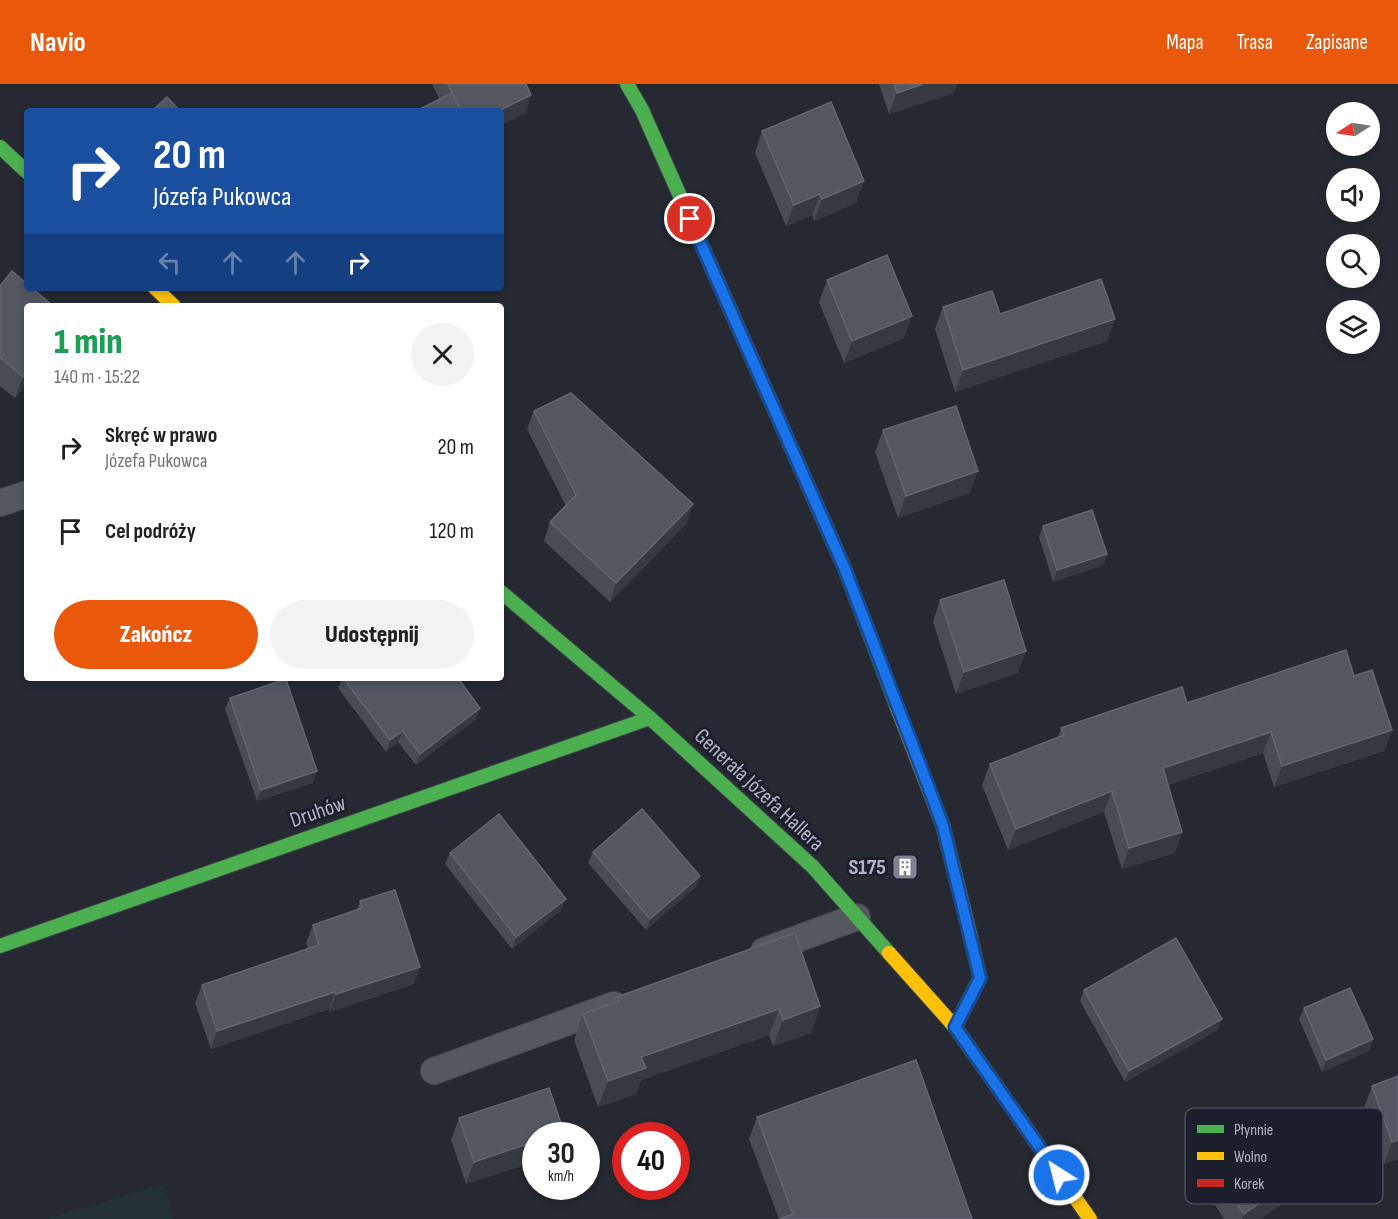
<!DOCTYPE html>
<html lang="pl">
<meta charset="utf-8">
<style>
:root{--surface:#fff;--page:#f2f2f2;--text:#202124;--muted:#757577;--accent:#ea580c}
body{margin:0;font-family:"Sofia Sans Condensed",sans-serif;background:var(--page);color:var(--text);height:100vh;display:flex;flex-direction:column;font-size:22px;white-space:nowrap}
*{box-sizing:border-box;margin:0}
p{font-size:20px;color:var(--muted)}
.icon{flex:none;width:33px;height:33px;fill:none;stroke:currentColor;stroke-width:2;stroke-linecap:round;stroke-linejoin:round}
.map{position:relative;flex:1;overflow:hidden}
.details{position:absolute;left:24px;top:219px;width:480px;height:378px;display:flex;flex-direction:column;background:var(--surface);border-radius:6px;box-shadow:0 3px 9px #0003}
.details>*{flex:none}
.banner{position:absolute;left:24px;top:24px;width:480px;height:183px;border-radius:6px;box-shadow:0 3px 9px #0003;background:#1a4fa0;color:#fff;overflow:hidden}
.needle{width:39px;rotate:258deg}
.fabs{position:absolute;left:1326px;top:18px;display:grid;gap:12px}
.fabs a{display:grid;place-items:center;width:54px;height:54px;border-radius:50%;background:var(--surface);box-shadow:0 3px 9px #0003;font-size:30px}
.speed{position:absolute;left:522px;top:1038px;display:flex;gap:12px;font-size:30px;font-weight:700;text-align:center}
.speed>*{display:grid;place-content:center;width:78px;height:78px;border-radius:50%;background:var(--surface);box-shadow:0 3px 9px #0003;line-height:1}
.speed small{font-size:15px;font-weight:400}
.speed .limit{border:9px solid #d22;background:#fff;color:#111}
.pin{position:absolute;display:grid;place-items:center;width:51px;height:51px;color:#fff;margin:-26px;border:3px solid #fff;border-radius:50%;box-shadow:0 2px 6px #0007}
.me{position:absolute;width:66px;margin:-33px;rotate:324deg;stroke-linejoin:round;filter:drop-shadow(0 0 4px #0008)}
.turn{display:flex;align-items:center;gap:21px;height:126px;padding:0 30px;font-size:27px}
.turn .icon{width:78px;height:78px;stroke-width:2.5}
.turn b{display:block;font-size:42px;line-height:51px}
.lanes{display:flex;align-items:center;height:57px;padding:0 30px;background:#0003;justify-content:center;gap:30px;direction:ltr}
.lanes .off{opacity:.35}
.round{display:grid;place-items:center;flex:none;width:63px;height:63px;border-radius:32px;background:var(--page)}
.headline{display:flex;align-items:center;justify-content:space-between;height:102px;padding:0 30px}
h1{font-size:36px;font-weight:800;line-height:45px;color:#1e9e55}
.action{display:flex;gap:12px;margin-top:auto;padding:12px 30px}
.action a{flex:1;height:69px;border-radius:36px;background:var(--accent);color:#fff;font-size:24px;font-weight:800;line-height:69px;text-align:center}
.action a+a{background:var(--page);color:var(--text)}
ul{padding:0;list-style:none}
li{display:flex;align-items:center;gap:18px;height:84px;padding:0 30px}
li div{flex:1}
li b{display:block;font-size:22px}
li em{font-style:normal}
header{display:flex;align-items:center;gap:36px;box-sizing:border-box;height:84px;padding:0 30px;background:var(--accent);color:#fff}
header strong{font-size:28px}
nav{display:flex;gap:33px;margin-inline-start:auto;font-size:21px}
.map>svg:first-child{display:block}
.green{fill:#243135}
.lines{fill:none;stroke-linecap:round;stroke-linejoin:round}
.lane-casing{stroke:#43464e;stroke-width:28}
.fast-casing{stroke:#43464e;stroke-width:16}
.slow-casing{stroke:#43464e;stroke-width:16}
.jam-casing{stroke:#43464e;stroke-width:16}
.lane{stroke:#56585f;stroke-width:26}
.fast{stroke:#4caf50;stroke-width:14}
.slow{stroke:#ffc107;stroke-width:14}
.jam{stroke:#c62828;stroke-width:14}
.wall{fill:#494c54}
.shaded-wall{fill:#363941}
.building{fill:#545760;stroke:#626670;stroke-width:1.5}
.route-casing{stroke:#114b97;stroke-width:15}
.route{stroke:#1a73e8;stroke-width:10}
.labels{text-anchor:middle;dominant-baseline:central;stroke-width:6;stroke-linejoin:round;paint-order:stroke}
.street-label{font-size:22px;fill:#afb4c3;stroke:#1a1f2b}
.poi-label{font-size:22px;font-weight:bold;fill:#afb4c3;stroke:#1a1f2b;text-anchor:end}
.key{fill:#1a1f2b;stroke:#474c59;stroke-width:1.5}
.key-label{font-size:16px;fill:#afb4c3}
</style>
<header>
<strong>Navio</strong>
<nav><a>Mapa</a><a>Trasa</a><a>Zapisane</a></nav>
</header>
<div class="map">
<svg width="1398" height="1135" viewBox="0 0 1398 1135">
<rect width="100%" height="100%" fill="#262931"/>
<!-- green -->
<path class="green" d="M164,1100L174,1135H46Z"/>
<g class="lines">
<defs>
<g id="lane">
<path d="M0,419L27,410"/>
<path d="M764,867L857,833"/>
<path d="M434,987L614,921"/>
</g>
<g id="fast">
<path d="M627,0L642,26L844,483L897,623"/>
<path d="M0,63L27,88"/>
<path d="M501,508L650,634L813,783L889,869"/>
<path d="M0,862L650,634"/>
</g>
<g id="slow">
<path d="M155,204L174,222"/>
<path d="M897,623L943,742L971,855"/>
<path d="M889,869L955,943L1090,1135"/>
</g>
<path id="jam" d="M955,943L980,894L971,855"/>
</defs>
<!-- lane casing -->
<use href="#lane" class="lane-casing"/>
<!-- fast casing -->
<use href="#fast" class="fast-casing"/>
<!-- slow casing -->
<use href="#slow" class="slow-casing"/>
<!-- jam casing -->
<use href="#jam" class="jam-casing"/>
<!-- lane -->
<use href="#lane" class="lane"/>
<!-- fast -->
<use href="#fast" class="fast"/>
<!-- slow -->
<use href="#slow" class="slow"/>
<!-- jam -->
<use href="#jam" class="jam"/>
</g>
<!-- wall -->
<g class="wall">
<path d="M432,0H526L531,11L525,30L440,16Z"/>
<path d="M879,0H957L954,9L889,30Z"/>
<path d="M762,47L856,119L814,137L812,131L786,142L755,69Z"/>
<path d="M827,196L904,254L844,279L819,218Z"/>
<path d="M0,202L27,300L15,314L0,302Z"/>
<path d="M943,223L1000,230L1115,235L1107,257L955,308L935,245Z"/>
<path d="M534,327L687,439L610,518L544,457L550,438L566,422L527,345Z"/>
<path d="M883,346L970,409L898,434L875,368Z"/>
<path d="M1043,442L1107,470L1103,481L1053,498L1039,453Z"/>
<path d="M940,516L1018,589L956,610L933,538Z"/>
<path d="M1354,592L1392,646L1384,667L1274,703L1263,669L1168,701L1175,769L1122,785L1104,728L1008,766L982,701L990,680L1058,653L1061,644L1187,619Z"/>
<path d="M342,594H458L476,635L416,681L398,658L386,668L338,604Z"/>
<path d="M230,614L313,699L257,717L225,625Z"/>
<path d="M593,768L700,792L696,803L646,846L588,779Z"/>
<path d="M450,769L561,826L512,865L445,780Z"/>
<path d="M360,817L414,900L329,928V925L211,965L195,919L202,901L308,864L306,859L313,841L357,826Z"/>
<path d="M1084,906L1218,946L1125,998L1080,917Z"/>
<path d="M617,913L820,922L811,949L773,962L769,951L641,996L636,1010L598,1023L574,956L583,930L616,918Z"/>
<path d="M1304,924L1373,955L1369,967L1322,988L1299,935Z"/>
<path d="M1398,992V1075L1384,1080L1364,1024L1372,1002Z"/>
<path d="M757,1033L972,1135H779L749,1055Z"/>
<path d="M459,1034L536,1052V1077L466,1100L451,1056Z"/>
<path d="M1209,1080L1296,1094L1288,1116L1260,1135H1224L1202,1101Z"/>
</g>
<!-- shaded-wall -->
<g class="shaded-wall">
<path d="M923,0H957L954,9L889,30L897,9Z"/>
<path d="M531,11L525,30L501,41V27H498Z"/>
<path d="M864,97L856,119L814,137L822,115Z"/>
<path d="M820,110L812,131L786,142L794,121Z"/>
<path d="M912,232L904,254L844,279L852,257Z"/>
<path d="M1115,235L1107,257L955,308L963,286Z"/>
<path d="M27,288V300L15,314L23,293Z"/>
<path d="M978,387L970,409L898,434L906,412Z"/>
<path d="M693,420L687,439L610,518L616,499Z"/>
<path d="M1107,470L1103,481L1053,498L1057,486Z"/>
<path d="M1026,567L1018,589L956,610L964,588Z"/>
<path d="M480,624L476,635L416,681L420,670Z"/>
<path d="M1392,646L1384,667L1274,703L1282,682Z"/>
<path d="M403,647L398,658L386,668L390,656Z"/>
<path d="M1271,648L1263,669L1155,705L1163,684Z"/>
<path d="M317,687L313,699L257,717L261,706Z"/>
<path d="M1112,707L1104,728L1008,766L1016,745Z"/>
<path d="M1182,748L1175,769L1122,785L1129,764Z"/>
<path d="M700,792L696,803L646,846L650,835Z"/>
<path d="M566,815L561,826L512,865L516,853Z"/>
<path d="M420,883L414,900L329,928L336,910Z"/>
<path d="M335,908L329,925L211,965L217,947Z"/>
<path d="M820,922L811,949L773,962L783,936Z"/>
<path d="M779,925L769,951L641,996L636,1010L598,1023L608,997L641,973Z"/>
<path d="M1222,935L1218,946L1125,998L1129,987Z"/>
<path d="M1373,955L1369,967L1322,988L1326,976Z"/>
<path d="M564,1048L562,1052H553Z"/>
<path d="M1398,1056V1075L1384,1080L1392,1058Z"/>
<path d="M536,1057V1077L466,1100L474,1078Z"/>
<path d="M1296,1094L1288,1116L1260,1135H1242L1244,1130Z"/>
</g>
<!-- building -->
<g class="building">
<path d="M448,0H526L531,11L498,27H461Z"/>
<path d="M894,0H923L897,9Z"/>
<path d="M452,9L461,27H416Z"/>
<path d="M167,13L180,27H152Z"/>
<path d="M831,18L864,97L822,115L820,110L794,121L762,47Z"/>
<path d="M887,171L912,232L852,257L827,196Z"/>
<path d="M12,187L27,200V204H32L53,222H27V288L23,293L0,273V202Z"/>
<path d="M1101,195L1115,235L963,286L943,223L992,207L1000,230Z"/>
<path d="M571,309L693,420L616,499L550,438L576,411L534,327Z"/>
<path d="M956,322L978,387L906,412L883,346Z"/>
<path d="M1092,426L1107,470L1057,486L1043,442Z"/>
<path d="M1004,496L1026,567L964,588L940,516Z"/>
<path d="M1346,566L1354,592L1372,586L1392,646L1282,682L1271,648L1163,684L1182,748L1129,764L1112,707L1016,745L990,680L1064,651L1061,644L1182,603L1187,619Z"/>
<path d="M343,594H458L480,624L420,670L403,647L390,656Z"/>
<path d="M286,595L317,687L261,706L230,614Z"/>
<path d="M642,725L700,792L650,835L593,768Z"/>
<path d="M499,730L566,815L516,853L450,769Z"/>
<path d="M395,806L420,883L336,910L335,908L217,947L202,901L319,861L313,841L362,824L360,817Z"/>
<path d="M795,849L820,922L783,936L779,925L641,973L646,984L608,997L583,930L619,917L617,913Z"/>
<path d="M1176,854L1222,935L1129,987L1084,906Z"/>
<path d="M1350,904L1373,955L1326,976L1304,924Z"/>
<path d="M916,976L972,1135H780L793,1130L757,1033Z"/>
<path d="M1398,992V1056L1392,1058L1372,1002Z"/>
<path d="M549,1004L564,1048L553,1052H536V1057L474,1078L459,1034Z"/>
<path d="M1262,1045L1296,1094L1244,1130L1209,1080Z"/>
</g>
<g class="lines">
<defs>
<path id="route" d="M690,135L844,483L927,699L943,742L980,894L955,943L1059,1091"/>
</defs>
<!-- route casing -->
<use href="#route" class="route-casing"/>
<!-- route -->
<use href="#route" class="route"/>
</g>
<!-- icons -->
<defs>
<symbol id="building-square" viewBox="-11 -11 22 22"><rect x="-9" y="-9" width="18" height="18" rx="4" fill="#7f8390" stroke="#1a1f2b"/><path d="M-4-6H4V6H1V3H-1V6H-4ZM-2.5-4.3h1.7v1.8h-1.7ZM.8-4.3h1.7v1.8H.8ZM-2.5-1h1.7V.8h-1.7ZM.8-1h1.7V.8H.8Z" fill="#fff"/></symbol>
</defs>
<g fill-rule="evenodd">
<use href="#building-square" x="890" y="768" width="30" height="30"/>
</g>
<g class="labels">
<!-- street labels -->
<g class="street-label">
<text transform="translate(759 706) rotate(43)">Generała Józefa Hallera</text>
<text transform="translate(318 728) rotate(-19)">Druhów</text>
</g>
<!-- poi labels -->
<g class="poi-label">
<text x="886" y="783">S175</text>
</g>
</g>
<!-- legend -->
<rect x="1185" y="1024" width="198" height="96" rx="9" class="key"/>
<rect x="1197" y="1041" width="27" height="8" fill="#4caf50"/>
<rect x="1197" y="1068" width="27" height="8" fill="#ffc107"/>
<rect x="1197" y="1095" width="27" height="8" fill="#c62828"/>
<g class="key-label">
<text x="1234" y="1051">Płynnie</text>
<text x="1234" y="1078">Wolno</text>
<text x="1234" y="1105">Korek</text>
</g>
</svg>
<div class="fabs">
<a><svg class="needle" viewBox="-14 -14 28 28"><path d="M0-13l5 13h-10z" fill="#e53935"/><path d="M0 13l5-13h-10z" fill="#757577"/></svg></a>
<a><svg class="icon" aria-label="sound" viewBox="0 0 24 24"><path d="M4 9h4l5-4v14l-5-4H4zM17 9q2 3 0 6"/></svg></a>
<a><svg class="icon" aria-label="search" viewBox="0 0 24 24"><circle cx="10" cy="10" r="6"/><path d="M15 15l6 6"/></svg></a>
<a><svg class="icon" aria-label="layers" viewBox="0 0 24 24"><path d="M12 4l9 5-9 5-9-5zM3 14l9 5 9-5"/></svg></a>
</div>
<div class="speed"><div>30<small>km/h</small></div><div class="limit">40</div></div>
<div class="pin" style="left:690px;top:135px;background:#d93025"><svg class="icon" aria-label="arrive" viewBox="0 0 24 24"><path d="M6 21V4h12l-3 4 3 4H6"/></svg></div>
<svg class="me" style="left:1059px;top:1091px" viewBox="-20 -20 40 40"><circle r="17" fill="#1a73e8" stroke="#fff" stroke-width="3"/><path d="M0-11L8 9 0 5-8 9z" fill="#fff"/></svg>
<div class="banner">
<div class="turn"><svg class="icon" aria-label="right" viewBox="0 0 24 24"><path d="M7 20v-9h11M14 6l5 5-5 5"/></svg><div><b>20 m</b>Józefa Pukowca</div></div>
<div class="lanes"><svg class="icon off" aria-label="left" viewBox="0 0 24 24"><path d="M17 20v-9H6M10 6l-5 5 5 5"/></svg><svg class="icon off" aria-label="ahead" viewBox="0 0 24 24"><path d="M12 20V5M6 11l6-6 6 6"/></svg><svg class="icon off" aria-label="ahead" viewBox="0 0 24 24"><path d="M12 20V5M6 11l6-6 6 6"/></svg><svg class="icon" aria-label="right" viewBox="0 0 24 24"><path d="M7 20v-9h11M14 6l5 5-5 5"/></svg></div>
</div>
<section class="details">
<div class="headline"><div><h1>1 min</h1><p>140 m · 15:22</p></div><a class="round"><svg class="icon" aria-label="close" viewBox="0 0 24 24"><path d="M6 6l12 12M18 6L6 18"/></svg></a></div>
<ul>
<li><svg class="icon" aria-label="right" viewBox="0 0 24 24"><path d="M7 20v-9h11M14 6l5 5-5 5"/></svg><div><b>Skręć w prawo</b><p>Józefa Pukowca</p></div><em>20 m</em></li>
<li><svg class="icon" aria-label="arrive" viewBox="0 0 24 24"><path d="M6 21V4h12l-3 4 3 4H6"/></svg><div><b>Cel podróży</b></div><em>120 m</em></li>
</ul>
<div class="action"><a>Zakończ</a><a>Udostępnij</a></div>
</section>
</div>
